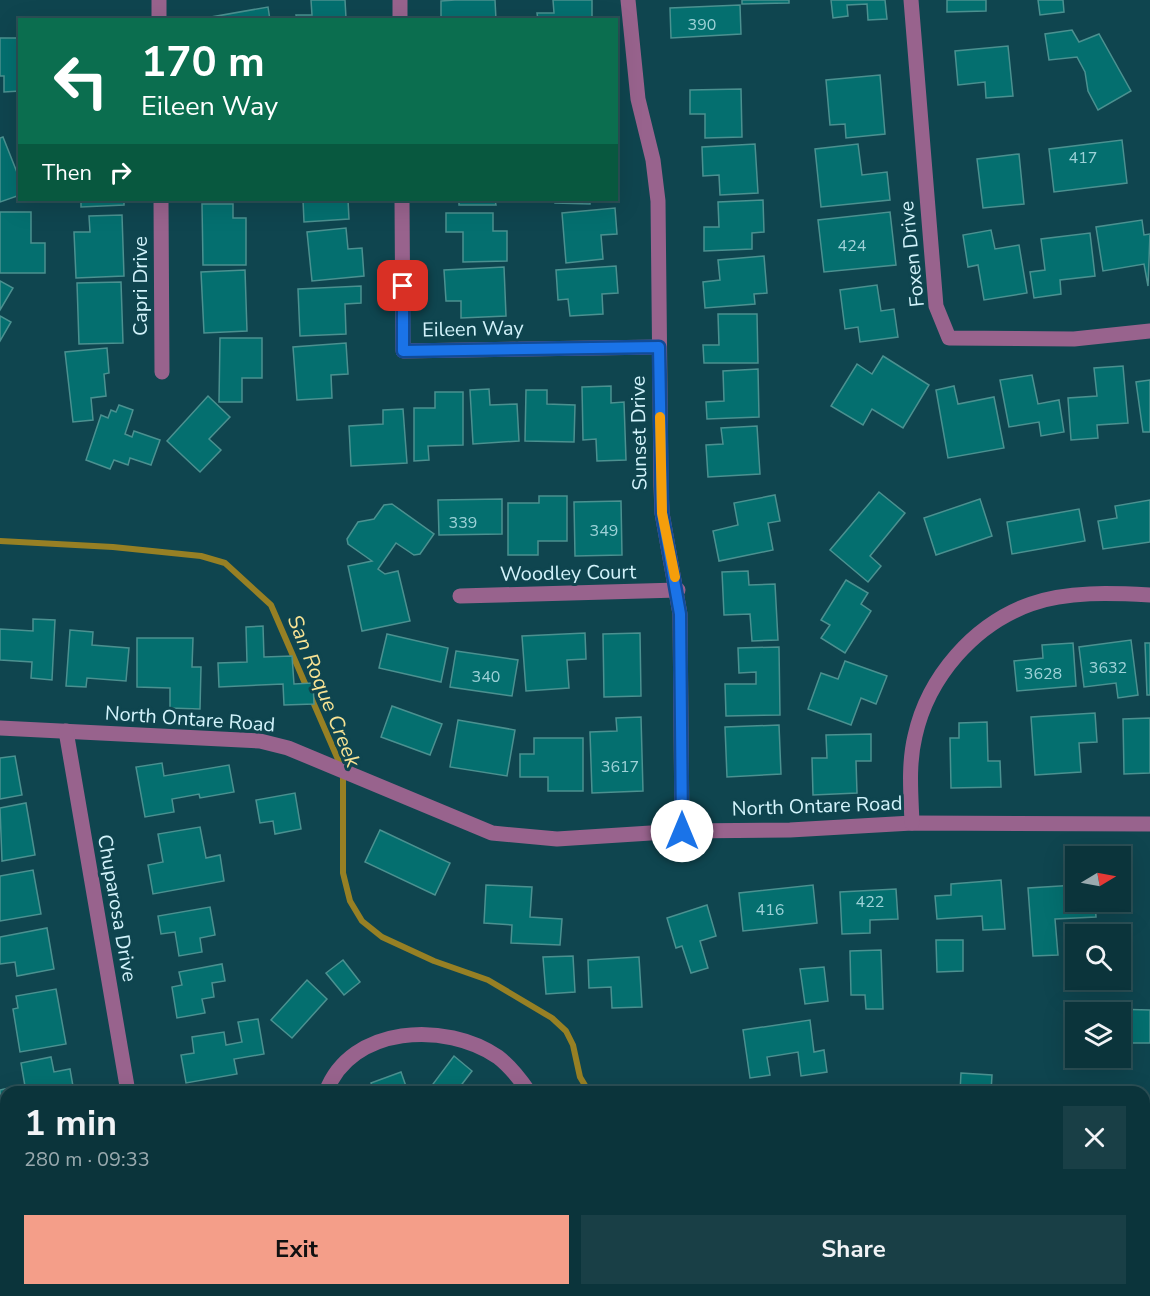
<!DOCTYPE html>
<meta charset="utf-8">
<style>
:root{--surface:#0b343b;--page:#193f46;--text:#f1f3f6;--muted:#9aaaaf;--line:#2b4f55;--accent:#f49e89}
body{margin:0;font-family:"Nunito Sans",sans-serif;background:var(--page);color:var(--text);height:100vh;display:flex;flex-direction:column;font-size:22px;white-space:nowrap}
*{box-sizing:border-box;margin:0}
p{font-size:20px;color:var(--muted)}
.icon{flex:none;width:33px;height:33px;fill:none;stroke:currentColor;stroke-width:2;stroke-linecap:round;stroke-linejoin:round}
.map{position:relative;flex:1;overflow:hidden}
.panel{position:absolute;left:0px;top:1086px;width:1150px;height:210px;display:flex;flex-direction:column;background:var(--surface);border-radius:18px 18px 0 0;box-shadow:0 6px 24px #0002,0 0 0 2px var(--line)}
.panel>*{flex:none}
.top-card{position:absolute;left:18px;top:18px;width:600px;height:183px;border-radius:0px;box-shadow:0 6px 24px #0002,0 0 0 2px var(--line);background:#0b6e4f;color:#fff;overflow:hidden}
.needle{width:39px;rotate:80deg}
.tools{position:absolute;left:1065px;top:846px;display:grid;gap:12px}
.tools a{display:grid;place-items:center;width:66px;height:66px;border-radius:0px;background:var(--surface);box-shadow:0 6px 24px #0002,0 0 0 2px var(--line);font-size:30px}
.pin{position:absolute;display:grid;place-items:center;width:51px;height:51px;color:#fff;margin:-26px;border-radius:12px;box-shadow:0 3px 9px #0006}
.me{position:absolute;width:66px;margin:-33px;rotate:0deg;stroke-linejoin:round;filter:drop-shadow(0 0 4px #0008)}
.turn{display:flex;align-items:center;gap:21px;height:126px;padding:0 24px;font-size:27px}
.turn .icon{width:78px;height:78px;stroke-width:2.5}
.turn b{display:block;font-size:42px;line-height:51px}
.then{display:flex;align-items:center;height:57px;padding:0 24px;background:#0003;gap:12px;font-size:22px}
.round{display:grid;place-items:center;flex:none;width:63px;height:63px;border-radius:0px;background:var(--page)}
.headline{display:flex;align-items:center;justify-content:space-between;height:102px;padding:0 24px}
h1{font-size:36px;font-weight:700;line-height:45px}
.cta{display:flex;gap:12px;margin-top:auto;padding:12px 24px}
.cta a{flex:1;height:69px;border-radius:0px;background:var(--accent);color:#111;font-size:24px;font-weight:700;line-height:69px;text-align:center}
.cta a+a{background:var(--page);color:var(--text)}
.map>svg:first-child{display:block}
.lines{fill:none;stroke-linecap:round;stroke-linejoin:round}
.stream{stroke:#978024;stroke-width:6}
.building{fill:#046f6f;stroke:#4b9190;stroke-width:1.5}
.street{stroke:#98638d;stroke-width:15}
.route-casing{stroke:#114b97;stroke-width:15}
.route{stroke:#1a73e8;stroke-width:10}
.slow{stroke:#f59e0b;stroke-width:10}
.labels{text-anchor:middle;dominant-baseline:central;stroke-width:6;stroke-linejoin:round;paint-order:stroke}
.number-label{font-size:16px;fill:#9ed2d8}
.street-label{font-size:20px;fill:#d2f3fb;stroke:#0f454f}
.water-label{font-size:21px;font-style:italic;fill:#f8e394;stroke:#0f454f}
</style>
<div class="map">
<svg width="1150" height="1296" viewBox="0 0 1150 1296">
<rect width="100%" height="100%" fill="#0f454f"/>
<g class="lines">
<!-- stream -->
<g class="stream">
<path d="M0,541L113,547L201,556L225,563L271,605L343,771V873L350,901L362,921L382,937L434,961L488,980L552,1018L566,1031L573,1045L580,1077L589,1092"/>
<path d="M1008,1290L1013,1296"/>
</g>
</g>
<!-- building -->
<g class="building">
<path d="M311,0H345L346,18L361,17V20H297L296,15H312Z"/>
<path d="M455,0H495L496,20H441V1Z"/>
<path d="M553,0H592V20H538L537,13H554Z"/>
<path d="M742,0H789V3L742,4Z"/>
<path d="M831,0H885L887,19L868,20L867,4L847,5L848,16L833,18Z"/>
<path d="M947,0H986V11L947,12Z"/>
<path d="M1038,0H1063L1064,12L1040,15Z"/>
<path d="M740,5L741,34L671,38L670,8Z"/>
<path d="M268,7L270,20H200V19Z"/>
<path d="M1072,30L1079,42L1099,34L1131,91L1098,110L1088,91L1085,72L1077,57L1049,60L1045,34Z"/>
<path d="M0,38H20V91L4,92V76H0Z"/>
<path d="M1008,46L1013,96L986,98L985,82L958,85L955,51Z"/>
<path d="M880,75L885,134L846,138L845,124L830,125L826,80Z"/>
<path d="M741,89L742,137L705,138V114H690V90Z"/>
<path d="M3,137L20,180V195L0,202V138Z"/>
<path d="M1122,140L1127,183L1054,192L1049,149Z"/>
<path d="M755,144L758,193L720,195L719,175L703,176L702,147Z"/>
<path d="M858,144L862,175L887,172L890,200L821,207L815,149Z"/>
<path d="M1019,154L1024,204L983,208L977,159Z"/>
<path d="M81,200H124V205L81,207Z"/>
<path d="M303,200H348L349,219L304,222Z"/>
<path d="M459,200H495L496,205H459Z"/>
<path d="M555,200H590V204L555,203Z"/>
<path d="M763,200L764,232L752,233V249L704,251V227H719L718,202Z"/>
<path d="M202,204H233V218H246V265H203Z"/>
<path d="M615,208L617,234L601,235L603,259L566,263L562,213Z"/>
<path d="M0,212H31V243H45V273H0Z"/>
<path d="M890,212L896,265L824,272L818,220Z"/>
<path d="M446,213H493V231H507V261L463,262V232H446Z"/>
<path d="M122,215L124,276L76,278L74,232H90L89,216Z"/>
<path d="M1142,220L1144,235L1150,234L1148,286L1144,264L1103,271L1096,227Z"/>
<path d="M346,228L348,249L362,248L364,276L312,281L307,232Z"/>
<path d="M991,230L995,249L1019,245L1027,293L984,300L978,265L968,267L963,235Z"/>
<path d="M1090,233L1095,276L1060,280L1061,294L1034,298L1030,272L1045,270L1041,239Z"/>
<path d="M764,256L767,293L754,294L755,304L705,308L703,282L720,280L718,260Z"/>
<path d="M616,266L618,293L602,294L603,314L570,316L568,299L558,300L556,270Z"/>
<path d="M504,267L506,316L461,318V301H446L444,270Z"/>
<path d="M245,270L247,331L204,333L201,272Z"/>
<path d="M0,281L13,288L0,310Z"/>
<path d="M121,282L123,343L79,344L77,283Z"/>
<path d="M877,285L881,311L894,309L898,337L860,342L858,327L845,329L840,290Z"/>
<path d="M361,286V303L345,304L346,334L300,336L298,289Z"/>
<path d="M718,314H757L758,363H704L703,345H719Z"/>
<path d="M0,316L11,322L0,341Z"/>
<path d="M220,338H262V378H242V402H219Z"/>
<path d="M346,343L348,374L331,375L332,398L297,400L293,347Z"/>
<path d="M107,348L109,373L104,374L106,396L91,398L93,420L73,422L65,352Z"/>
<path d="M883,356L929,385L903,428L872,409L863,425L831,406L857,364L872,374Z"/>
<path d="M1123,366L1128,423L1097,425L1098,438L1071,440L1068,398L1097,396L1094,368Z"/>
<path d="M758,369L759,417L707,419L706,402L724,401L723,371Z"/>
<path d="M1032,375L1038,404L1059,400L1064,432L1041,436L1039,422L1009,427L1000,380Z"/>
<path d="M1150,380V432H1143L1136,382Z"/>
<path d="M611,386V403L624,402L626,460L597,461L596,439L583,440L582,387Z"/>
<path d="M954,386L958,404L994,397L1004,448L948,458L936,390Z"/>
<path d="M489,389L490,405L517,404L519,441L473,444L470,390Z"/>
<path d="M526,390H547V404L575,405L574,442L525,441Z"/>
<path d="M435,392H463V445L428,446L429,460L414,461V408H435Z"/>
<path d="M208,396L230,417L209,439L221,450L200,472L167,441Z"/>
<path d="M119,405L133,410L125,434L132,437L134,431L160,440L151,465L130,458L128,465L114,460L110,469L86,460L101,415L108,418L111,410L116,412Z"/>
<path d="M403,409L407,463L351,466L349,426L383,424V410Z"/>
<path d="M757,426L760,474L708,477L706,445L723,444L721,428Z"/>
<path d="M879,492L905,513L870,556L881,566L868,582L830,550Z"/>
<path d="M775,495L780,521L768,523L773,550L719,561L713,531L738,525L734,503Z"/>
<path d="M539,496H567V541H538V555H508V503H539Z"/>
<path d="M502,499V534L439,535L438,500Z"/>
<path d="M980,499L992,536L936,555L924,518Z"/>
<path d="M1150,500V542L1103,549L1098,521L1117,518L1115,506Z"/>
<path d="M621,501L622,555L575,556L574,502Z"/>
<path d="M392,504L434,534L420,554L414,555L396,543L378,569L385,574L398,571L410,621L362,631L348,566L372,561L348,544L347,539L358,522L374,519L384,505Z"/>
<path d="M1079,509L1085,541L1012,554L1007,522Z"/>
<path d="M748,571L749,585L775,584L778,640L752,641L750,614L724,615L722,572Z"/>
<path d="M846,580L868,593L861,604L871,611L845,653L821,638L830,625L821,620Z"/>
<path d="M33,619L55,620L52,680L31,678L32,662L0,660V629L33,631Z"/>
<path d="M263,626L264,657L292,656L294,684L313,683L314,704L284,705L283,684L219,687L218,663L247,662L246,627Z"/>
<path d="M70,630L93,632L92,645L129,648L126,681L87,678L86,687L66,686Z"/>
<path d="M585,633L586,659L567,660L569,688L526,691L522,636Z"/>
<path d="M640,633L641,696L604,697L603,634Z"/>
<path d="M387,634L448,648L441,682L379,668Z"/>
<path d="M137,638H193L192,667H201L200,709L170,708V688L137,687Z"/>
<path d="M1131,640L1138,695L1118,698L1116,683L1084,687L1079,647Z"/>
<path d="M1073,643L1076,686L1017,691L1014,661L1043,658L1042,645Z"/>
<path d="M1145,643H1150V695H1147Z"/>
<path d="M779,647L780,715L726,716L725,684H756V672L739,673L738,648Z"/>
<path d="M456,651L518,660L512,696L450,687Z"/>
<path d="M845,661L887,676L876,704L861,698L851,725L808,709L821,673L838,679Z"/>
<path d="M392,706L442,724L430,755L381,737Z"/>
<path d="M1095,713L1097,742L1079,743L1081,772L1035,775L1031,717Z"/>
<path d="M641,717L643,791L592,793L590,732L617,731L616,718Z"/>
<path d="M1150,718V773L1124,774L1123,719Z"/>
<path d="M458,720L515,730L507,776L450,767Z"/>
<path d="M987,722L988,761H1000L1001,787L951,788L950,738H959V723Z"/>
<path d="M779,725L781,774L727,777L725,727Z"/>
<path d="M871,734V761H856L857,793L813,795L812,758H827L826,735Z"/>
<path d="M534,738H583V791H548V777H520V754H534Z"/>
<path d="M15,756L22,795L0,799V758Z"/>
<path d="M162,763L164,776L229,765L234,792L200,798L199,794L172,799L174,812L145,817L136,767Z"/>
<path d="M295,793L301,829L275,834L273,821L260,823L256,800Z"/>
<path d="M26,803L35,855L2,861L0,808Z"/>
<path d="M200,827L206,858L220,855L224,881L153,894L148,865L163,862L158,834Z"/>
<path d="M380,830L450,863L435,895L365,862Z"/>
<path d="M33,870L41,914L0,921V876Z"/>
<path d="M1001,880L1005,929L983,930L982,916L937,919L935,896L951,895V884Z"/>
<path d="M486,885L532,887L530,917L562,919L560,945L511,943L512,925L484,923Z"/>
<path d="M813,885L817,923L743,931L739,893Z"/>
<path d="M1076,885V902H1095L1096,917L1055,919L1058,955L1033,956L1028,888Z"/>
<path d="M896,889L898,919L870,920V933L842,934L840,892Z"/>
<path d="M707,905L716,936L700,941L708,968L691,973L682,946L676,948L667,918Z"/>
<path d="M210,907L215,935L200,938L202,952L179,956L175,932L161,934L158,916Z"/>
<path d="M47,928L54,969L17,976L15,962L0,964V937Z"/>
<path d="M936,940H963V971L937,972Z"/>
<path d="M881,950L883,1009H866L865,995H851L850,951Z"/>
<path d="M573,956L575,992L546,994L543,957Z"/>
<path d="M639,957L642,1007L612,1008L611,987L589,988L588,960Z"/>
<path d="M343,960L360,982L344,995L326,973Z"/>
<path d="M222,964L225,981L212,983L214,997L202,999L205,1013L177,1018L172,987L182,985L179,972Z"/>
<path d="M824,967L828,1001L805,1004L800,969Z"/>
<path d="M307,980L327,999L292,1038L271,1020Z"/>
<path d="M56,989L66,1044L20,1052L13,1009L18,1008L16,996Z"/>
<path d="M1112,1009L1150,1010V1043H1120V1012H1112Z"/>
<path d="M258,1019L264,1054L234,1059L237,1074L186,1083L181,1055L194,1053L192,1037L224,1032L226,1045L242,1042L238,1022Z"/>
<path d="M810,1020L814,1052L824,1050L827,1072L801,1076L798,1052L767,1057L770,1075L750,1078L743,1030Z"/>
<path d="M454,1056L472,1071L456,1092H435L430,1088Z"/>
<path d="M51,1057L54,1072L70,1069L74,1092H26L21,1063Z"/>
<path d="M401,1072L408,1092H374L371,1083Z"/>
<path d="M961,1073L992,1075L991,1092H960Z"/>
<path d="M18,1086L19,1092H6V1114L1,1115L0,1090Z"/>
<path d="M270,1087L271,1092H241Z"/>
<path d="M270,1290H279L280,1296H239Z"/>
<path d="M459,1290H500L504,1296H450Z"/>
<path d="M590,1290H619L624,1296H588L586,1293Z"/>
<path d="M744,1290H769L766,1296H756Z"/>
<path d="M812,1290H859L857,1296H810Z"/>
</g>
<g class="lines">
<!-- street -->
<g class="street">
<path d="M159,0V20"/>
<path d="M400,0V20"/>
<path d="M628,0L638,99L653,160L658,201L661,486L662,513L680,614L682,831"/>
<path d="M911,0L936,306L949,338L1074,339L1150,331"/>
<path d="M161,200L162,372"/>
<path d="M402,200L403,351L659,347"/>
<path d="M460,596L678,590"/>
<path d="M0,728L260,741L288,748L492,833L557,839L682,831L790,830L912,823L1150,824"/>
<path d="M66,731L128,1092"/>
<path d="M912,823C911,795 908,765 915,736C928,677 974,624 1031,604C1067,591 1112,593 1150,595"/>
<path d="M326,1092C351,1025 446,1021 498,1057C511,1067 520,1079 529,1092"/>
<path d="M0,1210L6,1209"/>
<path d="M164,1290L165,1296"/>
<path d="M360,1290L366,1296"/>
<path d="M667,1290L673,1296"/>
<path d="M341,1296L343,1290"/>
</g>
</g>
<g class="lines">
<defs>
<path id="route" d="M403,286V351L659,347L662,513L680,614L682,831"/>
</defs>
<!-- route casing -->
<use href="#route" class="route-casing"/>
<!-- route -->
<use href="#route" class="route"/>
<!-- slow -->
<path class="slow" d="M660,417L662,513L675,577"/>
</g>
<g class="labels">
<!-- number labels -->
<g class="number-label">
<text x="702" y="25">390</text>
<text x="1083" y="158">417</text>
<text x="852" y="246">424</text>
<text x="463" y="523">339</text>
<text x="604" y="531">349</text>
<text x="1108" y="668">3632</text>
<text x="1043" y="674">3628</text>
<text x="486" y="677">340</text>
<text x="620" y="767">3617</text>
<text x="870" y="902">422</text>
<text x="770" y="910">416</text>
</g>
<!-- street labels -->
<g class="street-label">
<text transform="translate(912 254) rotate(-96)">Foxen Drive</text>
<text transform="translate(140 286) rotate(-90)">Capri Drive</text>
<text transform="translate(473 329) rotate(-1)">Eileen Way</text>
<text transform="translate(639 433) rotate(-91)">Sunset Drive</text>
<text transform="translate(568 573) rotate(-1)">Woodley Court</text>
<text transform="translate(190 719) rotate(4)">North Ontare Road</text>
<text transform="translate(817 806) rotate(-2)">North Ontare Road</text>
<text transform="translate(117 908) rotate(80)">Chuparosa Drive</text>
</g>
<!-- water labels -->
<g class="water-label">
<text transform="translate(324 691) rotate(68)">San Roque Creek</text>
</g>
</g>
</svg>
<div class="tools">
<a><svg class="needle" viewBox="-14 -14 28 28"><path d="M0-13l5 13h-10z" fill="#e53935"/><path d="M0 13l5-13h-10z" fill="#9aaaaf"/></svg></a>
<a><svg class="icon" aria-label="search" viewBox="0 0 24 24"><circle cx="10" cy="10" r="6"/><path d="M15 15l6 6"/></svg></a>
<a><svg class="icon" aria-label="layers" viewBox="0 0 24 24"><path d="M12 4l9 5-9 5-9-5zM3 14l9 5 9-5"/></svg></a>
</div>
<div class="pin" style="left:403px;top:286px;background:#d93025"><svg class="icon" aria-label="arrive" viewBox="0 0 24 24"><path d="M6 21V4h12l-3 4 3 4H6"/></svg></div>
<svg class="me" style="left:682px;top:831px" viewBox="-20 -20 40 40"><circle r="19" fill="#fff"/><path d="M0-13L10 11 0 6-10 11z" fill="#1a73e8"/></svg>
<div class="top-card">
<div class="turn"><svg class="icon" aria-label="left" viewBox="0 0 24 24"><path d="M17 20v-9H6M10 6l-5 5 5 5"/></svg><div><b>170 m</b>Eileen Way</div></div>
<div class="then">Then<svg class="icon" aria-label="right" viewBox="0 0 24 24"><path d="M7 20v-9h11M14 6l5 5-5 5"/></svg></div>
</div>
<section class="panel">
<div class="headline"><div><h1>1 min</h1><p>280 m · 09:33</p></div><a class="round"><svg class="icon" aria-label="close" viewBox="0 0 24 24"><path d="M6 6l12 12M18 6L6 18"/></svg></a></div>
<div class="cta"><a>Exit</a><a>Share</a></div>
</section>
</div>
